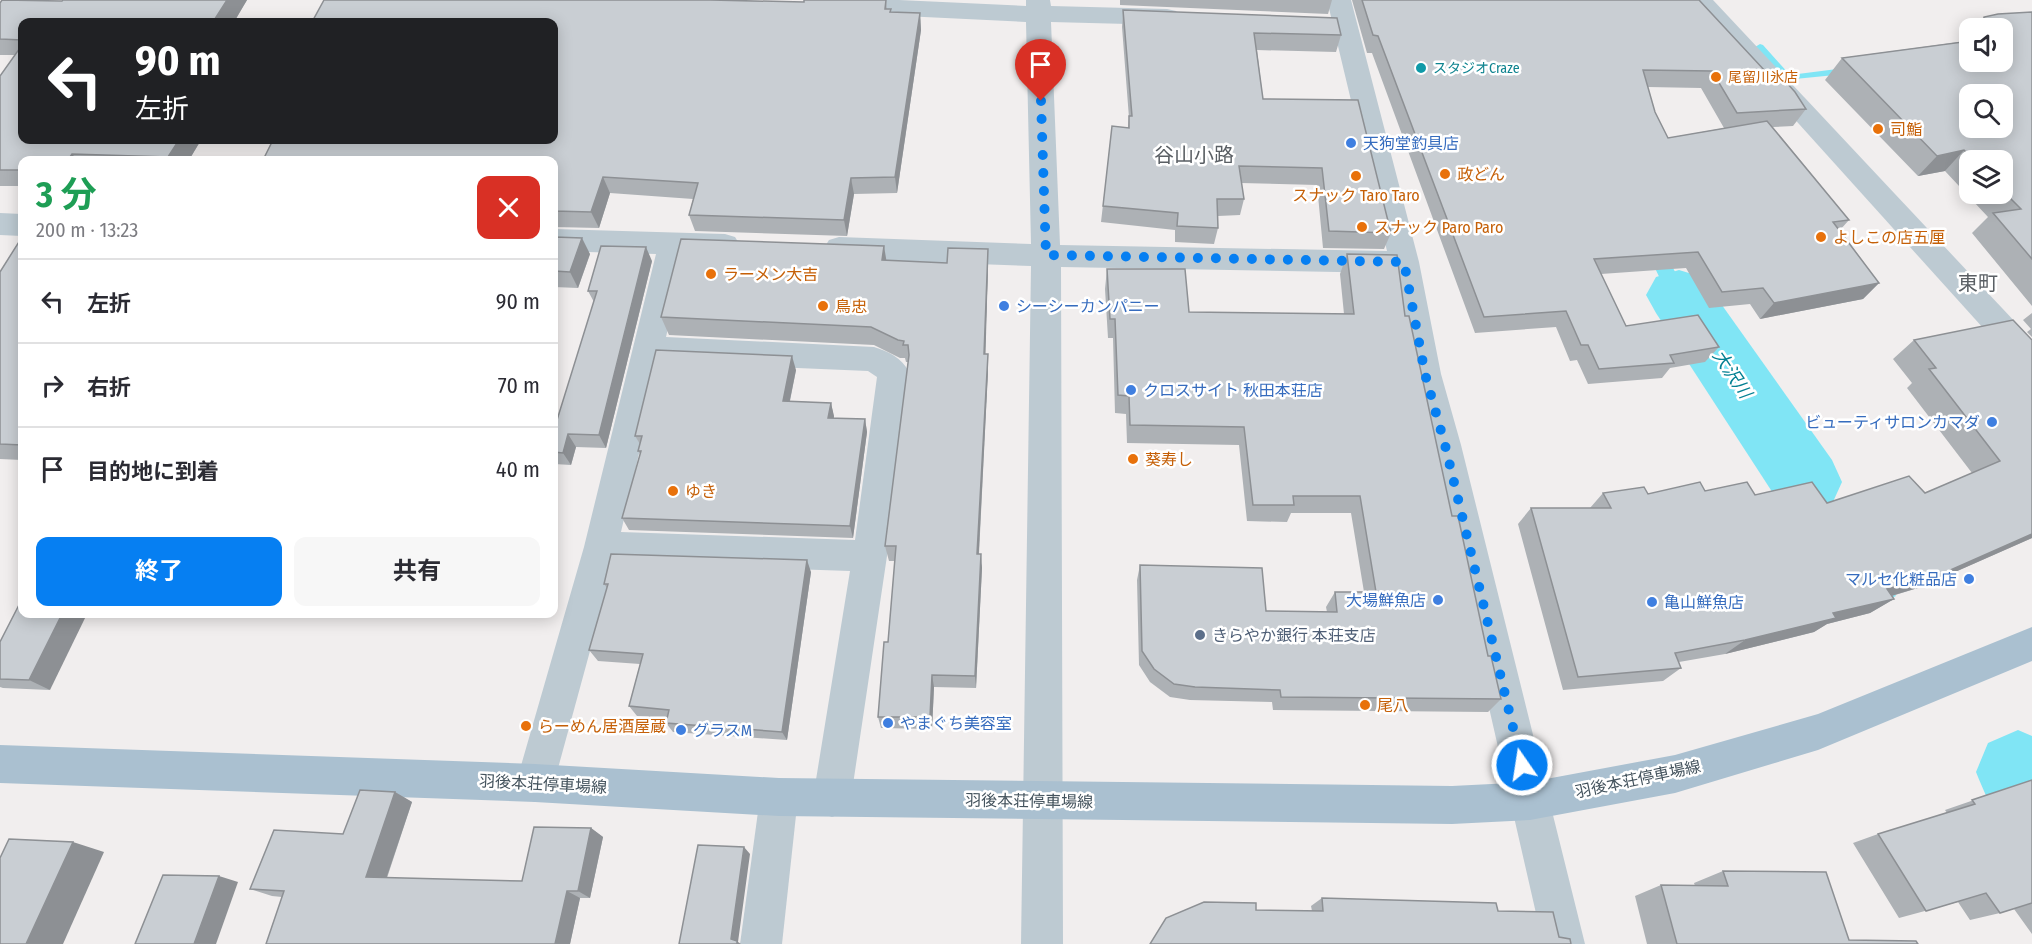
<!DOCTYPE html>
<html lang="ja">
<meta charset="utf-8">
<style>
:root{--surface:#fff;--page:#f7f7f7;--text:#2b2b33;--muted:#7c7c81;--line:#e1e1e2;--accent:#067ff2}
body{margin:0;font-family:"Fira Sans Condensed","Noto Sans JP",sans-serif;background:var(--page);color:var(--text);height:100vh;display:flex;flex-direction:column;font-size:22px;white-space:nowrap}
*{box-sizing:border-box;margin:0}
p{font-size:20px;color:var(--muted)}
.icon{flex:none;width:33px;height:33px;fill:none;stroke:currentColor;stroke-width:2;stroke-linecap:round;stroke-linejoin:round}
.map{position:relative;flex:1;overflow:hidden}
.details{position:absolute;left:18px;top:156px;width:540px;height:462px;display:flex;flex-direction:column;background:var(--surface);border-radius:12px;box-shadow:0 3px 15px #0003}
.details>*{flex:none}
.top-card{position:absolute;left:18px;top:18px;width:540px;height:126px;border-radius:12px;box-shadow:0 3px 15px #0003;background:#202124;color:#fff;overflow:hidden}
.controls{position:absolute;left:1959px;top:18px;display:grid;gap:12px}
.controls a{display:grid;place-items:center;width:54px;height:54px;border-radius:12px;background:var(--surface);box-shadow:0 3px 15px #0003;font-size:30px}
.pin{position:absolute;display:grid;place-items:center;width:51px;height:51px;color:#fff;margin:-62px -26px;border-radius:50% 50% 50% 0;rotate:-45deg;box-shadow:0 0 6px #0007}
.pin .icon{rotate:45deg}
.me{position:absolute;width:66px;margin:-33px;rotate:347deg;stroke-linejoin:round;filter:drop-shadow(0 0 4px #0008)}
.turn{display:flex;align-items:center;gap:21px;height:126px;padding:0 18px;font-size:27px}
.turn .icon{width:78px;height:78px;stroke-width:2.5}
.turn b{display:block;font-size:42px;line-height:51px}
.round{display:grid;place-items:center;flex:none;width:63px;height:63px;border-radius:12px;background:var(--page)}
.summary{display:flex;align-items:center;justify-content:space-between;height:102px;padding:0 18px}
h1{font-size:36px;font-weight:700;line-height:45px;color:#1e9e55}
.button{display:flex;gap:12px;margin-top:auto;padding:12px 18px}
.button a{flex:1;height:69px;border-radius:12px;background:var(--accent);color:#fff;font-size:24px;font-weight:700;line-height:69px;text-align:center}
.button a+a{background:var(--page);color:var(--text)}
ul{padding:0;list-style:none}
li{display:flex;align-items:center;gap:18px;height:84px;padding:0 18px;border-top:2px solid var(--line)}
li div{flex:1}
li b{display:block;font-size:22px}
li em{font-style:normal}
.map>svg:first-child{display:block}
.water{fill:#80e5f5}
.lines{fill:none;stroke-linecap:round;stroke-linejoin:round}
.stream{fill:#80e5f5;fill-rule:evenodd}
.river{fill:#80e5f5;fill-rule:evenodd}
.minor{fill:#bdcad2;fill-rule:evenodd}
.major{fill:#aac0d0;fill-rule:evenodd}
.wall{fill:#adb1b5;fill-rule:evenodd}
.shaded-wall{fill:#8d9094}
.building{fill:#c9ced3;stroke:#8d9094;stroke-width:1.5;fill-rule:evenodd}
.route{stroke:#067ff2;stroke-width:10;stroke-dasharray:0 18}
.culture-dot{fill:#0f9aa8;stroke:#fff;stroke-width:2}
.food-dot{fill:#e8710a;stroke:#fff;stroke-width:2}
.shop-dot{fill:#3f7fe0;stroke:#fff;stroke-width:2}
.service-dot{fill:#5c6f8a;stroke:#fff;stroke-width:2}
.labels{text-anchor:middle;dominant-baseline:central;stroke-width:5;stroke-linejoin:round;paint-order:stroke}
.far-culture-label{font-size:14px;fill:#0d838f;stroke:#fff;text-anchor:start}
.far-food-label{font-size:14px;fill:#c56008;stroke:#fff;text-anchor:start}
.food-label{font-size:16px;fill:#c56008;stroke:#fff;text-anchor:start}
.shop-label{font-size:16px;fill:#366cbe;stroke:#fff;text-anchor:start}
.service-label{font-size:16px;fill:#4e5e75;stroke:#fff;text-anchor:start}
.street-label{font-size:16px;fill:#44535d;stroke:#fff}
.water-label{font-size:18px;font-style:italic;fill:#038093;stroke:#fff}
.quarter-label{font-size:20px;fill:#5a5f64;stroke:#fff}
</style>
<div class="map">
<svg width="2032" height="944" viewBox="0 0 2032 944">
<rect width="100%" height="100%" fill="#f1eeee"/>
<!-- water -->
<g class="water">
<path d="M1666,255L1694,307L1742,376L1724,380L1669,298L1655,268Z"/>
<path d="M1759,397L1896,596L1877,604L1740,402Z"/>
</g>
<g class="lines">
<!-- stream -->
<path class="stream" d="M1760,44L1763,45L1790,75L1845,68L1850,71L1845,74L1785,80L1757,49L1755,47Z"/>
<!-- river -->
<g class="river">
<path d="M1679,270L1702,277L1832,460L1842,482L1832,504L1806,513L1780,504L1656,313L1646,295L1656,277Z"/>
<path d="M2018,730L2032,736V831C1993,815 1992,811 1976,772L1988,743Z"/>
</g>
<!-- minor -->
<g class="minor">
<path d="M832,0H899L1026,6V0H1050L1051,6L1167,9L1176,11L1180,17L1176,23L1167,25L1051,22L1060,245L1387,251L1327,0H1351L1419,262L1441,374L1461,445L1585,944H1543L1429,445L1409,374L1391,273L1061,267L1063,944H1021L1031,266L839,259L829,256L824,248L829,240L839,237L1031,244L1026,22L841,13L832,11L829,5Z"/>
<path d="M1687,0H1713L2032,340V374L2021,370Z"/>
<path d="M0,213L22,214V236L0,235Z"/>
<path d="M554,229L725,234L735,237L740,245L735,253L725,256L685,255L666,337L874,347C888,351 902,358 909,372L887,556L851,798L846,812L832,817L818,812L813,798L850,571L614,563L554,783L549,797L535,802L521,797L516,783L584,547L656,254L554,251ZM660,362L868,371L877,377L855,540L621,532Z"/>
<path d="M779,778L793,783L798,797L782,944H740L760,797L765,783Z"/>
</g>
<!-- major -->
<path class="major" d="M2032,627V661L1818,750L1675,793L1530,820L1452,824L779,816L535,802L0,783V745L535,764L779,778L1452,786L1530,782L1675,755L1818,714Z"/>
</g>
<!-- wall -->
<g class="wall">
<path d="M63,0H247L234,22H22V140H201L189,160H22V186H0V76L15,55H0V3L62,1Z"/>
<path d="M886,0L887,9H891V12L920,13L921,30L897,193L854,194L847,236L695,231L689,215L693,199L610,193L599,228L554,227V140L804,2Z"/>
<path d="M1120,0H1332L1328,14L1120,5Z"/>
<path d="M1352,0H1699L1766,72L1806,109L1793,126L1773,127L1849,220L1840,230L1879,283L1863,299L1760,319L1750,304L1709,308L1686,268L1601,274L1626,326L1719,347L1705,362L1670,368L1662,378L1588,384L1577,360L1570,361L1556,327L1475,333L1372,53H1367ZM1648,87L1701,88L1724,128L1668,138L1655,112Z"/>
<path d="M1123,10L1341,35L1336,52L1257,50L1263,99L1391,233L1384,249L1323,248L1317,185L1241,183L1244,199L1240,215L1218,216V228L1214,244L1175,242V230L1101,222L1112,126L1128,128L1129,118L1122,27Z"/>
<path d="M2032,12V306L1972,233L1988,217L1945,171L1918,176L1825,80L1842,58L1966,41V38L1970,34V62L2002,28H1974L1984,17ZM1970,160H2002V194H1970Z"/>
<path d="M22,237V460L0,459V272Z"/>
<path d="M554,237L590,254L578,288L554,287Z"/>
<path d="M988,249V267L985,354H988V371L979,554L982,568L976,688L934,687L932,729L881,728L878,717L888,642L895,561H889L885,546L908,362H906L905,358H900L874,345L669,335L661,317L886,261L947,263Z"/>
<path d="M1347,254L1405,316L1452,516L1488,656L1501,699L1488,712L1273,710L1272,702L1190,700L1170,697L1150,682L1139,665L1137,580L1140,565L1266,611L1327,612L1326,607L1335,592H1364L1351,513H1291L1287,522L1247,521L1239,445L1127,443L1126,414L1115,413L1113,338H1108L1105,289L1107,269L1189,312L1344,314L1340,274Z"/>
<path d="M652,261L606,448L576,447L571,465L554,464V420H557L594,302L588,291Z"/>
<path d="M2032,313V337L2027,332L2031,329L2023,320Z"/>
<path d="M1914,340H2032V538L1921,587L1892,596L1894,599L1870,613L1827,624L1814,632L1725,654L1679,662L1681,668L1663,681L1563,690L1518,524L1531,508H1590L1603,493L1648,494L1705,491L1755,495L1827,503L1925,493L1972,473L1907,388L1912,383L1893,359Z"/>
<path d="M796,370L790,401L831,403L834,418L865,419L867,432L853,538L629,530L622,518L640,454L638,451L640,444L635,436Z"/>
<path d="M811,572L787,740L673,732L666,723L667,718L637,716L629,706L640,664L598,661L589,650L607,588L604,584Z"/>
<path d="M0,642L50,690L3,688L0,687Z"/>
<path d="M2032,780V934L2014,909L2000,913L1970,920L1958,902L1899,918L1853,843L1878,834L1947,813L1945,810Z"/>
<path d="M395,792L412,802L387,878L522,881L591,828L603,837L590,898H580L570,944H266L282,897L272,896L250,889L343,834Z"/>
<path d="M1723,871L1849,940L1918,944H1647L1635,896L1661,885L1695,886L1694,883Z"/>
<path d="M1322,898L1498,911L1559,937L1256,910L1312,911L1311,906Z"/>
</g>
<!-- shaded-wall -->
<g class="shaded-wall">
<path d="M227,0H247L234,22H213Z"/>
<path d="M920,13L921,30L897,193L895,177Z"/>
<path d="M179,140H201L189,160H171L168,157Z"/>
<path d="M1964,150L1945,171L1918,176L1937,156Z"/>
<path d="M72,154L78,160H68Z"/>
<path d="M603,177L610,193L599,228L591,212Z"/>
<path d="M851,178L854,194L847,236L844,220Z"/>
<path d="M582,238L590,254L578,288L570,272Z"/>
<path d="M884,246L887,264L882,260Z"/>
<path d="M646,247L652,261L606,448L599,435Z"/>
<path d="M988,249V267L985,371L984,354Z"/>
<path d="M1879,283L1863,299L1760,319L1774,303Z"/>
<path d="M988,354V371L978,568L977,554Z"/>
<path d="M792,356L796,370L787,414L783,401Z"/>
<path d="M831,403L834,416L832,431L828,418Z"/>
<path d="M865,419L867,432L853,538L850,526Z"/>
<path d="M568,434L576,447L571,465L563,453Z"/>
<path d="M2032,534V538L1921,587L1864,604L1887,589Z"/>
<path d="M981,554L982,568L976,688L975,676Z"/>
<path d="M807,560L811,572L787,740L782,732Z"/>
<path d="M1894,599L1870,613L1827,624L1814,632L1725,654L1745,640L1833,613Z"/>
<path d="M62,614H87L50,690L29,680Z"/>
<path d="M932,675L934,687L932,729L930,717Z"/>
<path d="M395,792L412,802L384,885L366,877Z"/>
<path d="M591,828L603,837L590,898L578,891Z"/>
<path d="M73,842L104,852L63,944H26Z"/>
<path d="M744,847L750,854L738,942L741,944H737L731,939Z"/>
<path d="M219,876L238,882L216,944H194Z"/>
<path d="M567,891L580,898L570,944H555Z"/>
</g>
<!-- building -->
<g class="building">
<path d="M2,0L62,1L63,0H227L213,22H22V40L0,39V3Z"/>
<path d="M324,0H710L804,2V0H886L885,9H891L890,12L920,13L895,177L851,178L844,220L689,215L698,183L603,177L591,212L554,211V160H263L273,140H554V22H312Z"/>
<path d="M1362,0H1699L1766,72L1776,71L1795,92L1806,109L1737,113L1712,71L1643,70L1655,112L1668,138L1767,121L1849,220L1833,222L1879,283L1774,303L1763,288L1722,292L1698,252L1594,259L1626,326L1698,315L1719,347L1670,355L1674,363L1599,369L1588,345H1581L1566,311L1484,317L1378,36L1373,35Z"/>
<path d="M1123,10L1337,18L1341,35L1254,33L1263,99L1358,100L1391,233L1329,231L1322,168L1239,166L1244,199H1217L1218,228L1177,226L1178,213L1103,206L1112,126L1129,128V116H1132Z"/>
<path d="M2032,12V259L1993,213L2021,209L2002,190V160H1974L1964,150L1937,156L1842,58L1970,41V62H2002V28H1984V17L1998,14ZM1970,94H2002V128H1970Z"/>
<path d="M22,45V140H179L168,157L72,154L68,160H22V170H0V76Z"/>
<path d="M22,237V445L0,444V272Z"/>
<path d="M554,237L582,238L570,272L554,271Z"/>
<path d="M681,239L884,246L882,260L947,263L948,248L988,249L984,354H988L977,554H981L975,676L932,675L930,717H878L884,642H888L896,546H885L909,355L908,345H903L904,341L898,340L871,327L661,317Z"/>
<path d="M601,246L646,247L599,435L568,434L563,453L554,452V420H557L597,291H588Z"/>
<path d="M1347,254L1397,255L1405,316H1409L1452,516H1458L1488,656H1491L1501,699L1281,697L1280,690L1195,687L1174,684L1154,669L1142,651L1140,565L1262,568L1266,611L1337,612L1335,592H1376L1360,496H1293L1294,505H1253L1244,427L1130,425L1129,396L1118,395L1115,319H1110L1107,269H1185L1189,312L1354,314Z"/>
<path d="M2013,320L2032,340V534L1946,572L1887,589L1894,599L1833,613L1836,618L1745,640L1675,653L1681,668L1578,677L1531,508H1611L1603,493L1644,487L1648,494L1700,482L1705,491L1747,482L1755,495L1812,482L1827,503L1909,476L1925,493L2000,461L1929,369L1936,368L1914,340Z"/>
<path d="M656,350L792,356L783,401L831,403L828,418L865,419L850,526L622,518L641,451H638L642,436H635Z"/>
<path d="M611,554L807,560L782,732L666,723L669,710L629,706L643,654L589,650L608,584H604Z"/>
<path d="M22,599V614H62L29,680L0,679V642Z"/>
<path d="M2032,780V903L2000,913L1986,893L1926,911L1878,834L1975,804L1972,800Z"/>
<path d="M360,790L395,792L366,877L522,881L534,827L591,828L578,891H567L555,944H266L284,891L250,889L274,830L343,834Z"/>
<path d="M9,839L73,842L26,944H0V858Z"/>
<path d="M698,845L744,847L731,939L737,941V944H679Z"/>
<path d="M1723,871L1826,872L1849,940L1916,941L1918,944H1677L1661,885L1728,886Z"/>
<path d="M163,875L219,876L194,944H135Z"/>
<path d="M1322,898L1496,903L1498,911L1553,912L1559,937L1570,939L1571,944H1150L1166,918L1204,902L1256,903V910L1323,911Z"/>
</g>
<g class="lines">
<!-- route -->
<path class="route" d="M1041,101L1046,255L1404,262L1425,374L1445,445L1522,765"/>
</g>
<!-- markers -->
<circle class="culture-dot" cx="1421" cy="68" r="6"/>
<g class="food-dot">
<circle cx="1716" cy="77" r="6"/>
<circle cx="1878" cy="129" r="6"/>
<circle cx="1445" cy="174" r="6"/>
<circle cx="1356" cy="176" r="6"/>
<circle cx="1362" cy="227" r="6"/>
<circle cx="1821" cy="237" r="6"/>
<circle cx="711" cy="274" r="6"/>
<circle cx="823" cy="306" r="6"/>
<circle cx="1133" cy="459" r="6"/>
<circle cx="673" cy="491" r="6"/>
<circle cx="1365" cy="705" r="6"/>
<circle cx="526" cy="726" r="6"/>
</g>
<g class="shop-dot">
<circle cx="1351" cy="143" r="6"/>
<circle cx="1004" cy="306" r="6"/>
<circle cx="1131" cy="390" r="6"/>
<circle cx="1992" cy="422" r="6"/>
<circle cx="1969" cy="579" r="6"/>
<circle cx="1438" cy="600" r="6"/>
<circle cx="1652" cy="602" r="6"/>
<circle cx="888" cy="723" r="6"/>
<circle cx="681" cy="730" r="6"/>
</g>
<circle class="service-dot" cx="1200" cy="635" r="6"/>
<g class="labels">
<!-- far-culture labels -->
<g class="far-culture-label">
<text x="1433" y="68">スタジオCraze</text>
</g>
<!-- far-food labels -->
<g class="far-food-label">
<text x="1728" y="77">尾留川氷店</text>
</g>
<!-- food labels -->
<g class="food-label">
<text x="1890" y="129">司鮨</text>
<text x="1457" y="174">政どん</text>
<text x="1356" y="195" text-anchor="middle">スナック Taro Taro</text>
<text x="1374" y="227">スナック Paro Paro</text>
<text x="1833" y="237">よしこの店五厘</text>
<text x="723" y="274">ラーメン大吉</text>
<text x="835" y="306">鳥忠</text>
<text x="1145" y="459">葵寿し</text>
<text x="685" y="491">ゆき</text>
<text x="1377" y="705">尾八</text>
<text x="538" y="726">らーめん居酒屋蔵</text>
</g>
<!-- shop labels -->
<g class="shop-label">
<text x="1363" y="143">天狗堂釣具店</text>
<text x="1016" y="306">シーシーカンパニー</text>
<text x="1143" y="390">クロスサイト 秋田本荘店</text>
<text x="1980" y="422" text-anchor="end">ビューティサロンカマダ</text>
<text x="1957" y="579" text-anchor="end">マルセ化粧品店</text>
<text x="1426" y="600" text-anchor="end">大場鮮魚店</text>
<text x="1664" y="602">亀山鮮魚店</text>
<text x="900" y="723">やまぐち美容室</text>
<text x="693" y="730">グラスM</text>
</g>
<!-- service labels -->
<g class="service-label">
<text x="1212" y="635">きらやか銀行 本荘支店</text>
</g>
<!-- street labels -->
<g class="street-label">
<text transform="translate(1638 779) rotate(-12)">羽後本荘停車場線</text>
<text transform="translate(543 784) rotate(3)">羽後本荘停車場線</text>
<text transform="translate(1029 801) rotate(1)">羽後本荘停車場線</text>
</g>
<!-- water labels -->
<g class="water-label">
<text transform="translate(1732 374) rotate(56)">大沢川</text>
</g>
<!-- quarter labels -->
<g class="quarter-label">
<text x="1194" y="155">谷山小路</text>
<text x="1978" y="283">東町</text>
</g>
</g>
</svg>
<div class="controls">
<a><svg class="icon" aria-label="sound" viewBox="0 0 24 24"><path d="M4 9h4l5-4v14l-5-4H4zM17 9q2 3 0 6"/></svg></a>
<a><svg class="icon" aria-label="search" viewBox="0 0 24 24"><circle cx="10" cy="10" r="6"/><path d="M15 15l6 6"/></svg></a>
<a><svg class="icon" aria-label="layers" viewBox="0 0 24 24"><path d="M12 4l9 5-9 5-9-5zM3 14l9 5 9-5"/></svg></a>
</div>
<div class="pin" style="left:1041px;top:101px;background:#d93025"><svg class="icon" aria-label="arrive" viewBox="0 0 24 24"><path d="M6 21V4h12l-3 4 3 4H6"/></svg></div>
<svg class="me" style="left:1522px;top:765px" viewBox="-20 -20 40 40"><circle r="17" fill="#067ff2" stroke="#fff" stroke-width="3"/><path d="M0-11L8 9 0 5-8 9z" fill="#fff"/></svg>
<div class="top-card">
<div class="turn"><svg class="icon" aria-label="left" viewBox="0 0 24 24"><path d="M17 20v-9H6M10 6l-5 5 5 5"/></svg><div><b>90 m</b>左折</div></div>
</div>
<section class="details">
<div class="summary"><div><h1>3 分</h1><p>200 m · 13:23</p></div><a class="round" style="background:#d93025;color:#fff"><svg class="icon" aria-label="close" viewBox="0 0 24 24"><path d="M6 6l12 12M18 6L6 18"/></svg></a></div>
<ul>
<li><svg class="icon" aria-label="left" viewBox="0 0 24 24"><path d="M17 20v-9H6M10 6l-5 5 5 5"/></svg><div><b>左折</b></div><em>90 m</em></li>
<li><svg class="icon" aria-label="right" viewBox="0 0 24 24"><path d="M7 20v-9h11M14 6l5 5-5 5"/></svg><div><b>右折</b></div><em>70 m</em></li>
<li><svg class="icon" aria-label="arrive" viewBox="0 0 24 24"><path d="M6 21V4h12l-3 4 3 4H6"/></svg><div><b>目的地に到着</b></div><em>40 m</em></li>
</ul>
<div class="button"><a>終了</a><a>共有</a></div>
</section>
</div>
